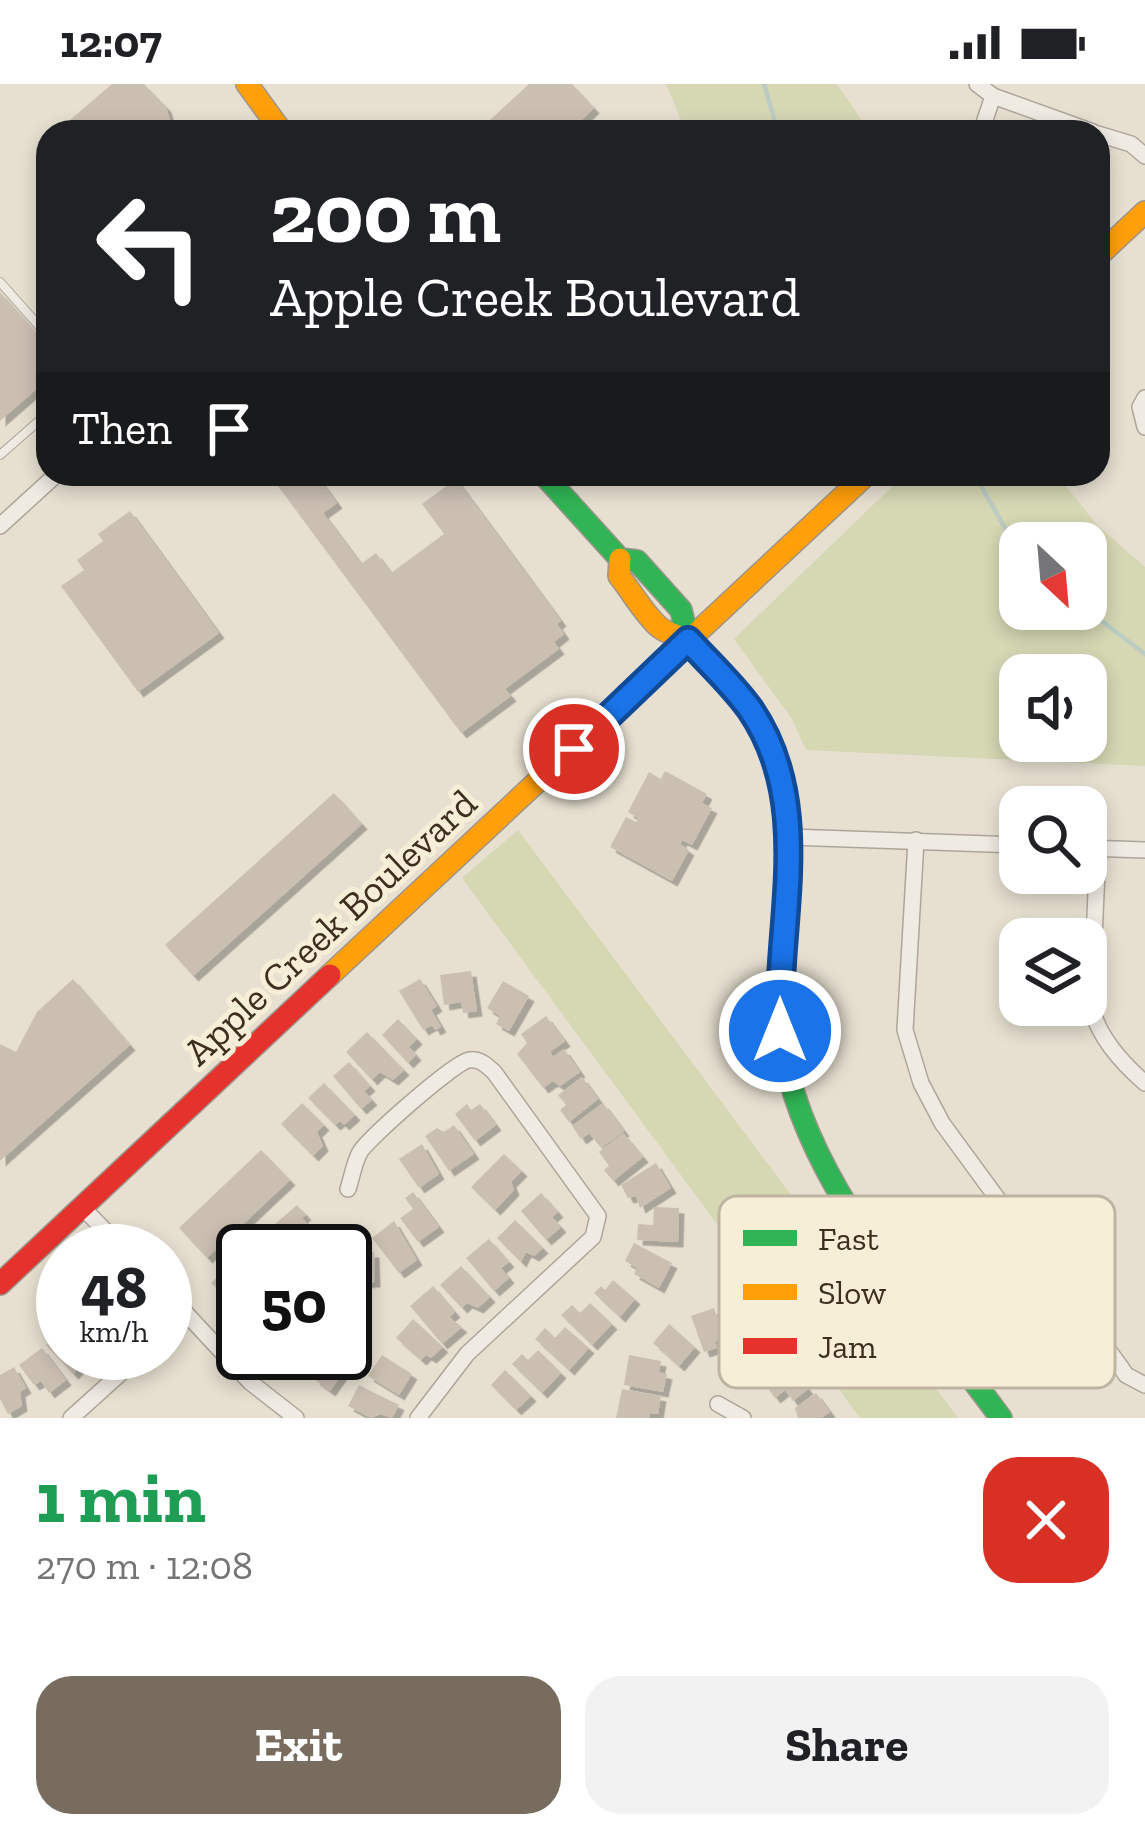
<!DOCTYPE html>
<meta charset="utf-8">
<style>
:root{--surface:#fff;--page:#f2f2f2;--text:#202124;--muted:#757577;--accent:#786c5e}
body{margin:0;font-family:"Zilla Slab",serif;background:var(--page);color:var(--text);height:100vh;display:flex;flex-direction:column;font-size:45px;white-space:nowrap}
*{box-sizing:border-box;margin:0}
p{font-size:39px;color:var(--muted)}
.icon{flex:none;width:66px;height:66px;fill:none;stroke:currentColor;stroke-width:2;stroke-linecap:round;stroke-linejoin:round}
.map{position:relative;height:1334px;overflow:hidden}
.drawer{display:flex;flex-direction:column;background:var(--surface);flex:1}
.drawer>*{flex:none}
.banner{position:absolute;left:36px;top:36px;width:1074px;height:366px;border-radius:36px;box-shadow:0 6px 18px #0003;background:#202124;color:#fff;overflow:hidden}
.needle{width:78px;rotate:154deg}
.controls{position:absolute;left:999px;top:438px;display:grid;gap:24px}
.controls a{display:grid;place-items:center;width:108px;height:108px;border-radius:24px;background:var(--surface);box-shadow:0 6px 18px #0003;font-size:60px}
.speed{position:absolute;left:36px;top:1140px;display:flex;gap:24px;font-size:60px;font-weight:700;text-align:center}
.speed>*{display:grid;place-content:center;width:156px;height:156px;border-radius:50%;background:var(--surface);box-shadow:0 6px 18px #0003;line-height:1}
.speed small{font-size:30px;font-weight:400}
.speed .limit{border:6px solid #111;border-radius:18px;background:#fff;color:#111}
.pin{position:absolute;display:grid;place-items:center;width:102px;height:102px;color:#fff;margin:-51px;border:6px solid #fff;border-radius:50%;box-shadow:0 3px 12px #0007}
.me{position:absolute;width:132px;margin:-66px;rotate:0deg;stroke-linejoin:round;filter:drop-shadow(0 0 9px #0008)}
.turn{display:flex;align-items:center;gap:42px;height:252px;padding:0 36px;font-size:54px}
.turn .icon{width:156px;height:156px;stroke-width:2.5}
.turn b{display:block;font-size:84px;line-height:102px}
.then{display:flex;align-items:center;height:114px;padding:0 36px;background:#0003;gap:24px;font-size:45px}
.round{display:grid;place-items:center;flex:none;width:126px;height:126px;border-radius:36px;background:var(--page)}
.summary{display:flex;align-items:center;justify-content:space-between;height:204px;padding:0 36px}
h1{font-size:72px;font-weight:800;line-height:90px;color:#1e9e55}
.action{display:flex;gap:24px;margin-top:auto;padding:24px 36px}
.action a{flex:1;height:138px;border-radius:36px;background:var(--accent);color:#fff;font-size:48px;font-weight:800;line-height:138px;text-align:center}
.action a+a{background:var(--page);color:var(--text)}
.status{display:flex;justify-content:space-between;align-items:center;height:84px;padding:0 60px;background:var(--surface);direction:ltr}
.status svg{height:33px;fill:currentColor}
.map>svg:first-child{display:block}
.green{fill:#d6d7b3;fill-rule:evenodd}
.lines{fill:none;stroke-linecap:round;stroke-linejoin:round}
.stream{stroke:#bcccc2;stroke-width:4.5}
.building{fill:#cbbfb2;filter:url(#shadow)}
.lane-casing{stroke:#ada599;stroke-width:10}
.street-casing{stroke:#ada599;stroke-width:18}
.fast-casing{stroke:#9c958a;stroke-width:24}
.slow-casing{stroke:#9c958a;stroke-width:24}
.jam-casing{stroke:#9c958a;stroke-width:24}
.lane{stroke:#efebe3;stroke-width:8}
.street{stroke:#efebe3;stroke-width:15}
.fast{stroke:#30b455;stroke-width:21}
.slow{stroke:#ff9f0a;stroke-width:21}
.jam{stroke:#e5322d;stroke-width:21}
.route-casing{stroke:#114b97;stroke-width:30}
.route{stroke:#1a73e8;stroke-width:21}
.labels{text-anchor:middle;dominant-baseline:central;stroke-width:10;stroke-linejoin:round;paint-order:stroke}
.street-label{font-size:39px;fill:#3d2e20;stroke:#f7eed8}
.key{fill:#f7eed8;stroke:#bfb4a1;stroke-width:3}
.key-label{font-size:33px;fill:#3d2e20}
</style>
<div class="status"><b>12:07</b><svg viewBox="0 0 49 12"><path d="M0 12V9h3v3zM5 12V6h3v6zM10 12V3h3v9zM15 12V0h3v12zM26 1h20v11H26zM47 4h2v5h-2z"/></svg></div>
<div class="map">
<svg width="1145" height="1334" viewBox="0 0 1145 1334">
<defs>
<filter id="shadow"><feDropShadow dx="5.5" dy="5.5" stdDeviation="0" flood-color="#0004"/></filter>
</defs>
<rect width="100%" height="100%" fill="#e7e0d1"/>
<!-- green -->
<g class="green">
<path d="M666,0H837L870,48H686Z"/>
<path d="M905,390H1056L1098,442L1145,483V682L806,666L792,635L734,555ZM1020,459H1086V525H1020ZM1020,591H1086V657H1020Z"/>
<path d="M518,746L958,1334H860L462,794Z"/>
</g>
<g class="lines">
<!-- stream -->
<g class="stream">
<path d="M764,0L778,48"/>
<path d="M974,390L1008,449L1020,462"/>
<path d="M1086,525L1145,570"/>
</g>
</g>
<!-- building -->
<g class="building">
<path d="M112,0H144L166,23L170,37L180,48H56Z"/>
<path d="M529,0H572L594,24L569,48H477Z"/>
<path d="M0,208L48,262V295L0,337Z"/>
<path d="M269,390H328L320,396L337,419L323,429L361,480L376,469L391,489L444,450L422,420L456,395L561,537L557,540L564,550L554,558L559,565L505,605L511,612L461,649Z"/>
<path d="M130,427L219,549L138,608L61,502L84,486L77,476L103,457L98,450Z"/>
<path d="M665,687L707,710L702,719L712,724L692,761L682,756L680,760L689,766L672,797L610,763L626,733L636,738L638,734L628,728L649,688L661,695Z"/>
<path d="M334,709L362,740L193,892L165,861Z"/>
<path d="M471,887L477,927L463,929L461,918L444,921L440,891Z"/>
<path d="M73,895L130,961L0,1077V960L16,968L37,928Z"/>
<path d="M420,895L437,922L431,926L441,943L435,946L432,941L423,946L399,907Z"/>
<path d="M503,897L529,912L509,947L496,940L500,932L487,924Z"/>
<path d="M546,932L565,957L550,968L553,973L564,965L580,988L560,1002L553,997L543,1004L517,970L527,959L521,950Z"/>
<path d="M398,935L417,955L409,963L416,971L408,979L382,951Z"/>
<path d="M367,948L404,986L393,996L380,988L372,996L346,968Z"/>
<path d="M349,978L370,1002L364,1007L372,1016L361,1025L333,992Z"/>
<path d="M582,993L598,1015L569,1038L560,1026L566,1021L558,1011Z"/>
<path d="M324,999L355,1031L344,1041L340,1037L335,1041L308,1014Z"/>
<path d="M302,1019L324,1041L317,1048L323,1062L313,1072L281,1040Z"/>
<path d="M603,1019L624,1047L601,1064L589,1049L581,1055L572,1042Z"/>
<path d="M467,1020L471,1026L480,1020L496,1041L475,1057L455,1030Z"/>
<path d="M454,1041L474,1070L449,1087L425,1052L437,1044L444,1048Z"/>
<path d="M623,1049L643,1073L613,1097L604,1086L609,1082L599,1068Z"/>
<path d="M422,1060L439,1090L419,1104L399,1075Z"/>
<path d="M261,1066L290,1096L207,1174L179,1144Z"/>
<path d="M504,1070L522,1087L511,1098L514,1106L495,1126L471,1103Z"/>
<path d="M656,1079L671,1104L640,1124L636,1112L628,1114L621,1101Z"/>
<path d="M413,1108L439,1143L418,1158L400,1134L413,1125L405,1114Z"/>
<path d="M541,1109L558,1128L552,1133L561,1143L546,1156L521,1127Z"/>
<path d="M297,1121L306,1131L302,1134L307,1139L302,1144L308,1150L285,1167L267,1147Z"/>
<path d="M654,1123L679,1124L678,1158L637,1156L638,1140L653,1141Z"/>
<path d="M515,1136L543,1164L534,1172L526,1168L521,1178L497,1154Z"/>
<path d="M394,1137L417,1176L399,1189L372,1154Z"/>
<path d="M489,1155L509,1178L501,1184L509,1194L494,1207L466,1174Z"/>
<path d="M634,1159L672,1179L659,1204L634,1190L637,1184L625,1177Z"/>
<path d="M365,1160V1168H374L375,1198L345,1200L342,1161Z"/>
<path d="M236,1174L243,1180V1208L229,1200L221,1208L211,1199Z"/>
<path d="M461,1182L490,1213L478,1224L467,1219L462,1224L440,1201Z"/>
<path d="M613,1196L635,1215L620,1233L594,1209L601,1202L605,1206Z"/>
<path d="M433,1202L455,1228L449,1233L462,1243L442,1260L410,1222Z"/>
<path d="M590,1219L612,1240L592,1261L561,1231L572,1221L580,1229Z"/>
<path d="M714,1224L724,1253L715,1257L717,1264L704,1268L691,1232Z"/>
<path d="M413,1235L443,1263L431,1274L426,1271L421,1276L396,1254Z"/>
<path d="M669,1240L695,1263L679,1282L653,1259Z"/>
<path d="M565,1243L589,1264L569,1286L535,1255L545,1244L555,1254Z"/>
<path d="M63,1245V1269H78L81,1274V1282L73,1290L46,1261Z"/>
<path d="M42,1264L66,1296L49,1309L41,1297L34,1301L19,1281Z"/>
<path d="M538,1266L561,1289L542,1309L512,1280L522,1270L528,1276Z"/>
<path d="M333,1269L349,1280L330,1307L314,1295Z"/>
<path d="M382,1271L412,1290L399,1311L368,1292Z"/>
<path d="M629,1271L661,1277L659,1288L667,1290L663,1308L624,1301Z"/>
<path d="M14,1283L26,1304L20,1308L22,1322L8,1330L0,1315V1291Z"/>
<path d="M796,1285L810,1296L804,1300L808,1305L793,1317L785,1306L775,1314L769,1306Z"/>
<path d="M505,1286L531,1312L516,1326L491,1301Z"/>
<path d="M359,1301L399,1321L392,1334L380,1330L371,1334L348,1322Z"/>
<path d="M622,1305L661,1312L658,1330L650,1329L649,1334H616Z"/>
<path d="M816,1309L830,1328L821,1334H798L795,1324Z"/>
</g>
<g class="lines">
<defs>
<g id="lane">
<path d="M0,198L48,252"/>
<path d="M0,371L48,329"/>
</g>
<g id="street">
<path d="M977,0L993,12L1093,48"/>
<path d="M981,48L993,12"/>
<path d="M1098,50L1131,60L1145,72"/>
<path d="M1145,314L1140,323L1145,343"/>
<path d="M0,442L57,390"/>
<path d="M790,753L1020,761"/>
<path d="M916,756L905,946L921,999L942,1039L1120,1282L1126,1291L1145,1301"/>
<path d="M1086,764L1145,766"/>
<path d="M1098,765L1091,921C1097,951 1122,979 1145,999"/>
<path d="M348,1105C352,1093 354,1079 360,1068C369,1054 453,979 469,976C480,974 487,982 494,988L598,1132L593,1153L467,1270L418,1334"/>
<path d="M82,1123L125,1167"/>
<path d="M165,1207L250,1298L296,1334"/>
<path d="M165,1249L186,1229"/>
<path d="M718,1320L743,1334"/>
<path d="M71,1334L143,1269"/>
</g>
<g id="fast">
<path d="M543,390L620,475L637,477L681,526L688,556"/>
<path d="M785,975C811,1105 923,1227 1001,1334"/>
</g>
<g id="slow">
<path d="M247,0L282,48"/>
<path d="M1098,172L1145,128"/>
<path d="M620,475L619,492C632,508 644,530 659,543C666,549 676,550 684,555C705,566 740,609 753,630C823,745 762,854 785,975"/>
<path d="M330,891L867,390"/>
</g>
<path id="jam" d="M0,1200L330,891"/>
</defs>
<!-- lane casing -->
<use href="#lane" class="lane-casing"/>
<!-- street casing -->
<use href="#street" class="street-casing"/>
<!-- fast casing -->
<use href="#fast" class="fast-casing"/>
<!-- slow casing -->
<use href="#slow" class="slow-casing"/>
<!-- jam casing -->
<use href="#jam" class="jam-casing"/>
<!-- lane -->
<use href="#lane" class="lane"/>
<!-- street -->
<use href="#street" class="street"/>
<!-- fast -->
<use href="#fast" class="fast"/>
<!-- slow -->
<use href="#slow" class="slow"/>
<!-- jam -->
<use href="#jam" class="jam"/>
</g>
<g class="lines">
<defs>
<path id="route" d="M574,665L688,556C709,579 732,600 750,625C816,721 776,840 780,947"/>
</defs>
<!-- route casing -->
<use href="#route" class="route-casing"/>
<!-- route -->
<use href="#route" class="route"/>
</g>
<g class="labels">
<!-- street labels -->
<g class="street-label">
<text transform="translate(330 843) rotate(-43)">Apple Creek Boulevard</text>
</g>
</g>
<!-- legend -->
<rect x="719" y="1112" width="396" height="192" rx="18" class="key"/>
<rect x="743" y="1146" width="54" height="16" fill="#30b455"/>
<rect x="743" y="1200" width="54" height="16" fill="#ff9f0a"/>
<rect x="743" y="1254" width="54" height="16" fill="#e5322d"/>
<g class="key-label">
<text x="818" y="1166">Fast</text>
<text x="818" y="1220">Slow</text>
<text x="818" y="1274">Jam</text>
</g>
</svg>
<div class="controls">
<a><svg class="needle" viewBox="-14 -14 28 28"><path d="M0-13l5 13h-10z" fill="#e53935"/><path d="M0 13l5-13h-10z" fill="#757577"/></svg></a>
<a><svg class="icon" aria-label="sound" viewBox="0 0 24 24"><path d="M4 9h4l5-4v14l-5-4H4zM17 9q2 3 0 6"/></svg></a>
<a><svg class="icon" aria-label="search" viewBox="0 0 24 24"><circle cx="10" cy="10" r="6"/><path d="M15 15l6 6"/></svg></a>
<a><svg class="icon" aria-label="layers" viewBox="0 0 24 24"><path d="M12 4l9 5-9 5-9-5zM3 14l9 5 9-5"/></svg></a>
</div>
<div class="speed"><div>48<small>km/h</small></div><div class="limit">50</div></div>
<div class="pin" style="left:574px;top:665px;background:#d93025"><svg class="icon" aria-label="arrive" viewBox="0 0 24 24"><path d="M6 21V4h12l-3 4 3 4H6"/></svg></div>
<svg class="me" style="left:780px;top:947px" viewBox="-20 -20 40 40"><circle r="17" fill="#1a73e8" stroke="#fff" stroke-width="3"/><path d="M0-11L8 9 0 5-8 9z" fill="#fff"/></svg>
<div class="banner">
<div class="turn"><svg class="icon" aria-label="left" viewBox="0 0 24 24"><path d="M17 20v-9H6M10 6l-5 5 5 5"/></svg><div><b>200 m</b>Apple Creek Boulevard</div></div>
<div class="then">Then<svg class="icon" aria-label="arrive" viewBox="0 0 24 24"><path d="M6 21V4h12l-3 4 3 4H6"/></svg></div>
</div>
</div>
<section class="drawer">
<div class="summary"><div><h1>1 min</h1><p>270 m · 12:08</p></div><a class="round" style="background:#d93025;color:#fff"><svg class="icon" aria-label="close" viewBox="0 0 24 24"><path d="M6 6l12 12M18 6L6 18"/></svg></a></div>
<div class="action"><a>Exit</a><a>Share</a></div>
</section>
